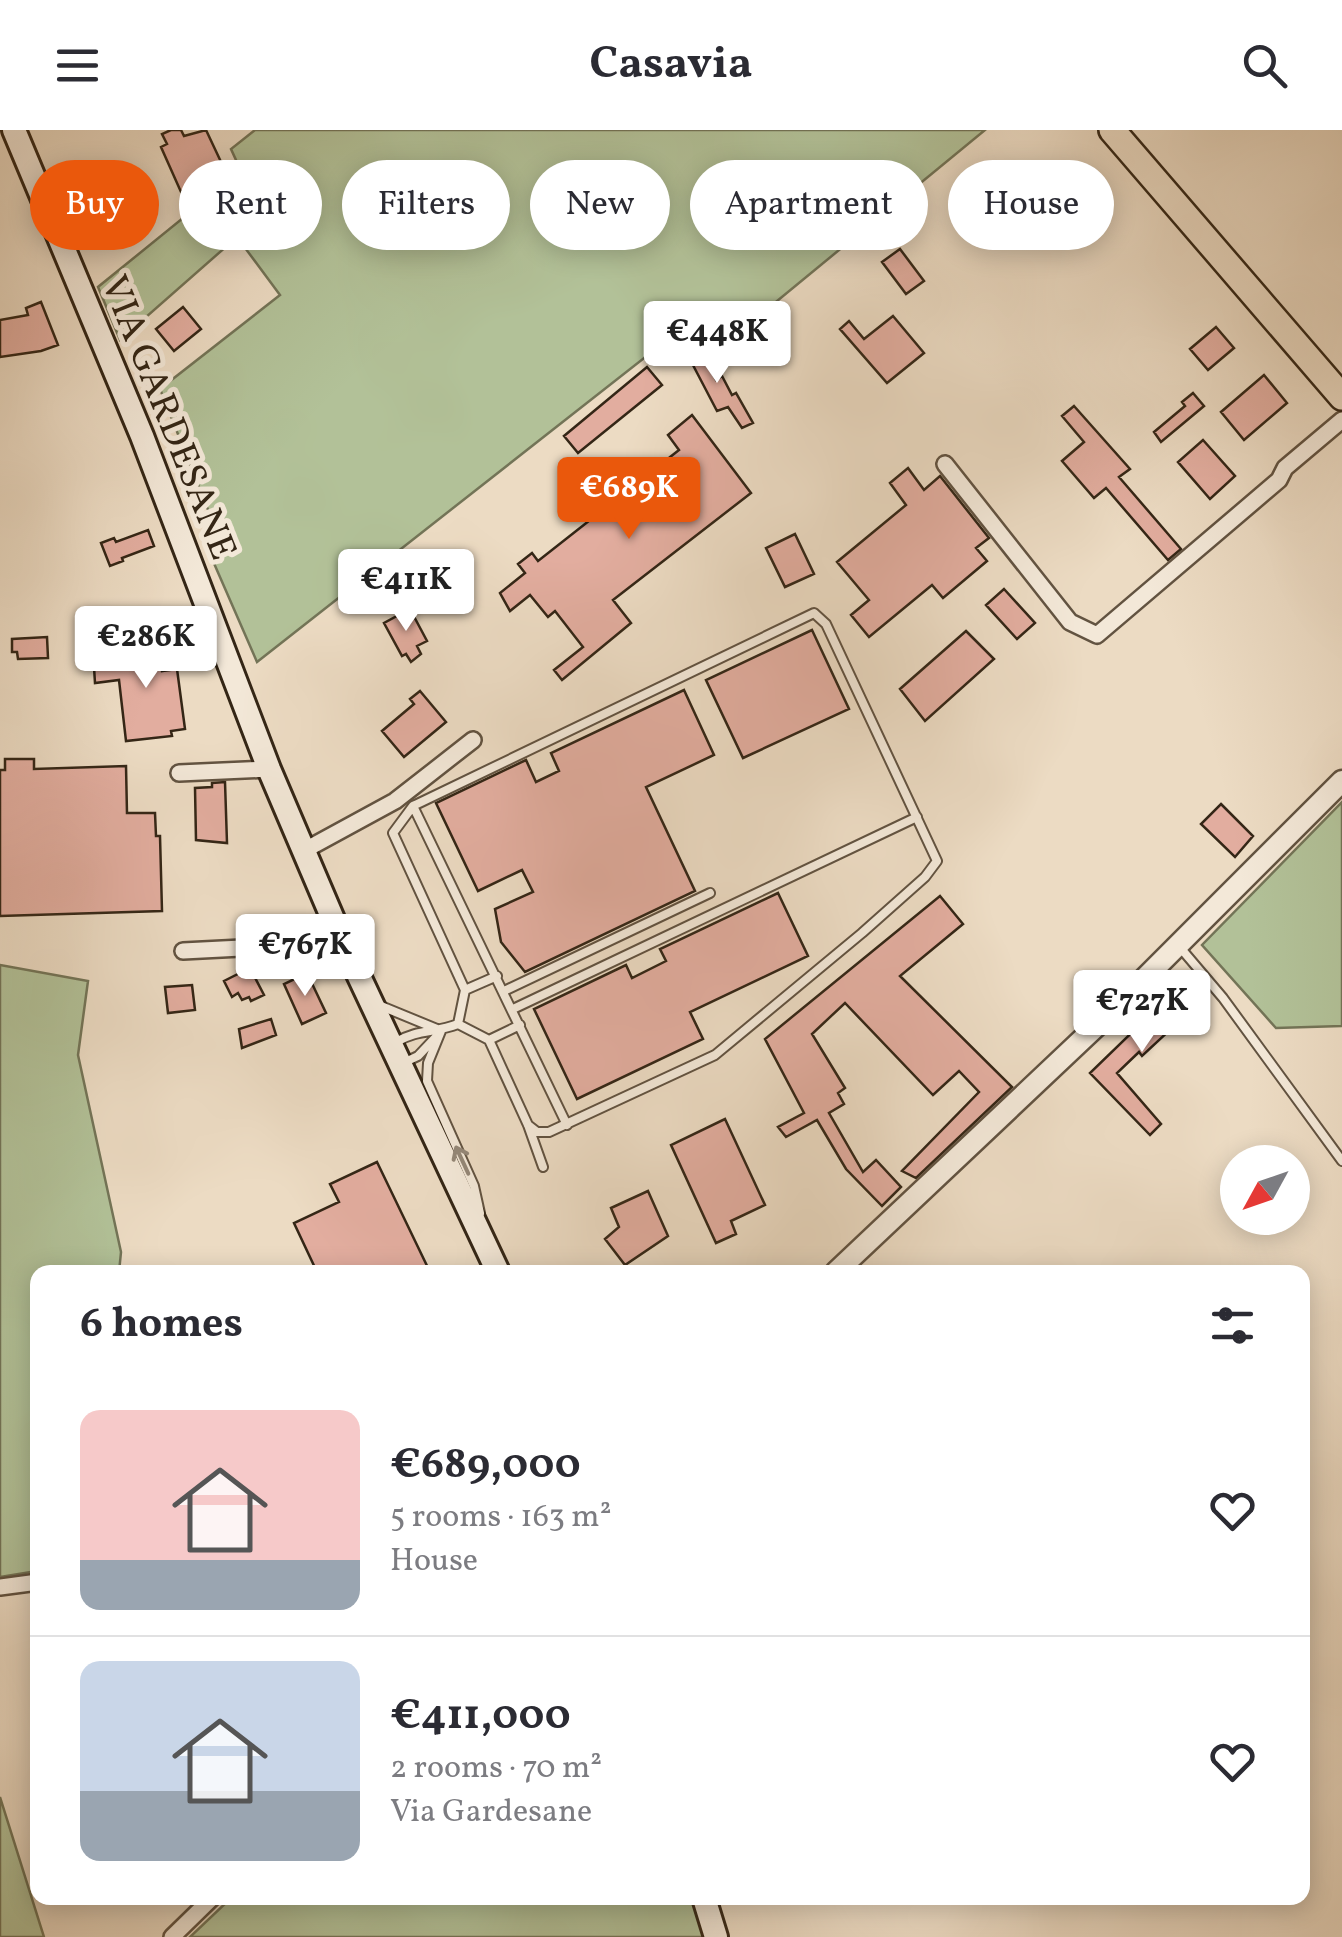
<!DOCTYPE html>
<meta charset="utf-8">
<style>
:root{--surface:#fff;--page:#f7f7f7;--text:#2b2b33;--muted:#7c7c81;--line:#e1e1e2;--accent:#ea580c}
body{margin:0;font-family:Vollkorn,serif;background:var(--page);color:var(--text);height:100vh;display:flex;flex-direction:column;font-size:38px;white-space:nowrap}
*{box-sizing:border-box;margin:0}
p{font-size:32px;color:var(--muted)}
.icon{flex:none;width:55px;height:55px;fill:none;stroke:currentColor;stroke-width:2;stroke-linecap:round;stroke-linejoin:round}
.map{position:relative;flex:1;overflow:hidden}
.sheet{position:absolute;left:30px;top:1135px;width:1280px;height:640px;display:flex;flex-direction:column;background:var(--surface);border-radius:20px;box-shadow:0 5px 25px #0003}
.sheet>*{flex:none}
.guide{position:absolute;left:30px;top:30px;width:1282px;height:90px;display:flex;gap:20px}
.needle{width:65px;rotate:230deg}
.controls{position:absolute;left:1220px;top:1015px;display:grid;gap:20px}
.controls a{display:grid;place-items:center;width:90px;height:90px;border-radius:50%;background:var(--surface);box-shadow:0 5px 25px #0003;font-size:50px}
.price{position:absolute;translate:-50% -85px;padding:0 22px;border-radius:10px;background:#fff;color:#222;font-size:32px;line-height:65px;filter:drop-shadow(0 2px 5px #0008)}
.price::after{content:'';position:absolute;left:50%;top:60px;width:30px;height:22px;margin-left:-15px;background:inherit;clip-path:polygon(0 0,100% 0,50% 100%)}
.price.current{background:var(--accent);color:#fff}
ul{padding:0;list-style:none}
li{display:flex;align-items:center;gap:30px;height:250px;padding:0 50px}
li+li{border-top:2px solid var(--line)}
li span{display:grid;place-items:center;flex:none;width:280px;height:200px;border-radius:20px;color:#555}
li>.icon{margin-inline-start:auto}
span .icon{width:120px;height:120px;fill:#fffc;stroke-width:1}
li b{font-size:42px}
h2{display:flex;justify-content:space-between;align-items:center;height:120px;padding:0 50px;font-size:42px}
.tag{padding:0 35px;border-radius:45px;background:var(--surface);box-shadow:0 5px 25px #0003;font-size:35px;line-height:90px}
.tag.current{background:var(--accent);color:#fff}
header{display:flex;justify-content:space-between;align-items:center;height:130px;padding:0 50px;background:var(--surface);font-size:45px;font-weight:700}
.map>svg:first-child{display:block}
.green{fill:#b2c198;stroke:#737457;stroke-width:2.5}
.building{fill:#e2ad9f;stroke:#342616;stroke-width:2.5}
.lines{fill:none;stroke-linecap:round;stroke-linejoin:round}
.service-casing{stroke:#625341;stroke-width:12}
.minor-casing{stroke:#625341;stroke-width:20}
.tertiary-casing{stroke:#625341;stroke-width:25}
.secondary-casing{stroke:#342616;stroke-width:28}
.primary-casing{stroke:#342616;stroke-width:30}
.service{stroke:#f3e8d8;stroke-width:8}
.minor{stroke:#f3e8d8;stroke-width:15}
.tertiary{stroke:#f3e8d8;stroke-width:20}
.secondary{stroke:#f3e8d8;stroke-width:22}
.primary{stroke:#ecdbc3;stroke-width:25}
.oneway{stroke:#948777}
.labels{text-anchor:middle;stroke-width:10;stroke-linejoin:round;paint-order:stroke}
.street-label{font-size:38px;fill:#342616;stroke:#f3e8d8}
</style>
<header><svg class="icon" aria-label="menu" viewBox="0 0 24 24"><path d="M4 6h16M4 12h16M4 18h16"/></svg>Casavia<svg class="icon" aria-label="search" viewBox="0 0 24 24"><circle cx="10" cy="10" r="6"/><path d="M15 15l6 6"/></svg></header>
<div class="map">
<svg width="1342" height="1807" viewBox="0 0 1342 1807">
<rect width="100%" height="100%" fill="#ecdbc3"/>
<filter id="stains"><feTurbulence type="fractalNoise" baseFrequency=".002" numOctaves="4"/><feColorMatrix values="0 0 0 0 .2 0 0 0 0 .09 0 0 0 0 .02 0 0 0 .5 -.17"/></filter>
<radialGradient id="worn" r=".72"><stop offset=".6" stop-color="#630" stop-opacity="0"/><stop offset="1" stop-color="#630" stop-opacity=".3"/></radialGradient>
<path class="green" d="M 255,0 L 985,0 L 715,222 L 695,188 L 257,532 L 213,431 L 222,415 L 160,259 L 280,165 L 237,107 L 120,210 L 98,157 L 241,41 L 231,19 Z
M 1342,672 L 1342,896 L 1276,898 L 1202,815 Z
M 0,835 L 88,851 L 78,925 L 121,1122 L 119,1142 L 38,1142 L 37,1441 L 0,1447 Z
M 0,1667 L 44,1807 L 0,1807 Z
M 231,1768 L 694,1768 L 705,1807 L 190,1807 Z"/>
<path class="building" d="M 171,0 L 181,0 L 184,6 L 206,0 L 222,34 L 215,37 L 222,45 L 209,56 L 206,52 L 181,62 L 161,17 L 167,14 L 162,4 Z
M 900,119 L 924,151 L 906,164 L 882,132 Z
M 41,172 L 58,215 L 41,221 L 0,227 L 0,190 L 28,185 L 26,178 Z
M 183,177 L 201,199 L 174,221 L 156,199 Z
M 893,186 L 924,223 L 887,253 L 840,199 L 849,191 L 864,209 Z
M 1216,197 L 1234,218 L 1208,240 L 1190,219 Z
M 694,209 L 716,250 L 722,246 L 732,265 L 736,263 L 753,293 L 742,298 L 728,277 L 717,281 L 683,216 Z
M 647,237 L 662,255 L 578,323 L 564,306 Z
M 1264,245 L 1287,273 L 1244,310 L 1221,282 Z
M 1193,263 L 1204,276 L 1161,312 L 1154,302 L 1185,276 L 1182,272 Z
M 1074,276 L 1130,339 L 1119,347 L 1181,419 L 1168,430 L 1106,358 L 1094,368 L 1062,331 L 1084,312 L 1062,286 Z
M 692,285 L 751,363 L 613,470 L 631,493 L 562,550 L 554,540 L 583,517 L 555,481 L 548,487 L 530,465 L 510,481 L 500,463 L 525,443 L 518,434 L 532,423 L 538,431 L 679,320 L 668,305 Z
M 1203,310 L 1235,346 L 1210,369 L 1178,332 Z
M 908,338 L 924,360 L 940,346 L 989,408 L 976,418 L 987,431 L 943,468 L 932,455 L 869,507 L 851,485 L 869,470 L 837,432 L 906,375 L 890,353 Z
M 148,400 L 154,416 L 122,428 L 123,431 L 110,436 L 101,413 L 114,408 L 116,412 Z
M 795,404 L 814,444 L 785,457 L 766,418 Z
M 1004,459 L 1035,493 L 1017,509 L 986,475 Z
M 410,479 L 427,511 L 417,516 L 421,524 L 411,532 L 406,524 L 402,526 L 384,493 Z
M 812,500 L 849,579 L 743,628 L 706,550 Z
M 966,501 L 994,529 L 925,591 L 900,559 Z
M 157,503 L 162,541 L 177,539 L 185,599 L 171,601 L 172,606 L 126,611 L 119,550 L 95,553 L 94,537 L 121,534 L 120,526 L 134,525 L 132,506 Z
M 47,507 L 48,528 L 18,529 L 17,522 L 12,522 L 12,509 Z
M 684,560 L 714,625 L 646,657 L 695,761 L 525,842 L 501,812 L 495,779 L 533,762 L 522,740 L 478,761 L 436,673 L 526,630 L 536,652 L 559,641 L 551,623 Z
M 420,561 L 446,592 L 404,627 L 382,601 L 414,574 L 410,569 Z
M 5,629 L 34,629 L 34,639 L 126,636 L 127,683 L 155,683 L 156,706 L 160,706 L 162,781 L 0,786 L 0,640 L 5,640 Z
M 225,652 L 227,713 L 196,710 L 195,658 L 212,657 L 212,653 Z
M 1221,674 L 1253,706 L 1235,727 L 1201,694 Z
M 778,763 L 808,826 L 690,882 L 703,909 L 577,969 L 534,879 L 626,835 L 632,848 L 666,831 L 660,819 Z
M 940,766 L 963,794 L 900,846 L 1012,957 L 916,1048 L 902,1041 L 979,962 L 959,941 L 933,965 L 845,873 L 812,904 L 845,958 L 838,963 L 844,974 L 829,983 L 863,1042 L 876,1030 L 901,1057 L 882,1076 L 846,1039 L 817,990 L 786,1007 L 778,997 L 804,983 L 765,909 Z
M 250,838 L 264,865 L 251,871 L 249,867 L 242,870 L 238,863 L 232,867 L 224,851 Z
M 307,843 L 326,883 L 302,894 L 284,854 Z
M 1184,852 L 1200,869 L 1178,874 L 1187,884 L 1142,926 L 1139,922 L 1117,943 L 1161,994 L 1150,1005 L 1090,943 Z
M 192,855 L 195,880 L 168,883 L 165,857 Z
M 271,889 L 276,905 L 242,918 L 239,899 Z
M 725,989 L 765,1075 L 731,1091 L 736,1104 L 716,1113 L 671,1015 Z
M 377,1032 L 430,1142 L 317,1142 L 294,1093 L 339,1072 L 330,1054 Z
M 648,1061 L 668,1106 L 625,1135 L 605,1109 L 619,1097 L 611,1078 Z"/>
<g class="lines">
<g class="service-casing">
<path id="service" d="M 413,676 L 814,483 L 826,494 L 937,731 L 925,747 L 862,803 L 715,925 L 549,1002 L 537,1002 L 528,995
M 1178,815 L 1223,868 L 1342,1031
M 465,860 L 497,846
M 504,861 L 710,763
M 381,876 L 437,899
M 513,879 L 917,687
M 458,894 L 465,860 L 393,703 L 413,676 L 567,995
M 441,901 L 428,933 L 427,951 L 474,1056 L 480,1083
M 489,910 L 520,895
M 396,912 C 418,899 435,903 458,894 L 489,910 L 528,995 L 543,1037
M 403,933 L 418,926 L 435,908"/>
</g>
<g class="minor-casing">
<path id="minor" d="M 945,334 L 1070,492 L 1097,505 L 1279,350 L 1285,338 L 1342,290
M 112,490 L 212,488
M 179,643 L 269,639
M 305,720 L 395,671 L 473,610
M 183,821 L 343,813
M 0,1457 L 38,1452
M 172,1807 L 212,1768"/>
</g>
<g class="tertiary-casing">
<path id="tertiary" d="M 836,1142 L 1104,889 L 1342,651"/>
</g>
<g class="secondary-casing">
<path id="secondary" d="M 14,0 L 142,306 L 269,639 L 341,808 L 498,1142
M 704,1768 L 716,1807"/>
</g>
<g class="primary-casing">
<path id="primary" d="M 1112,0 L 1342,267"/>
</g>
<use href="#service" class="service"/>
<use href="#minor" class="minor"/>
<use href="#tertiary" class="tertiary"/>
<use href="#secondary" class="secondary"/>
<use href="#primary" class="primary"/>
</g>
<defs><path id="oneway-shaft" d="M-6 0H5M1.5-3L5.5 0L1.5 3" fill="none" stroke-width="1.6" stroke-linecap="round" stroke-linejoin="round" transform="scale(2.5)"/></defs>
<use class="oneway" href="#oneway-shaft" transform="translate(462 1030) rotate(-115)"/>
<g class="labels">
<g class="street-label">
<text transform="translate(170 287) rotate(68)" y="13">VIA GARDESANE</text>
</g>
</g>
<rect width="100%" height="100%" filter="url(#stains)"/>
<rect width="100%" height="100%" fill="url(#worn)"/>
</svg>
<div class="controls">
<a><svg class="needle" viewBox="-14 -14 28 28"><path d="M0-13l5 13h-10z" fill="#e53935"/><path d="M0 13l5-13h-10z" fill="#7c7c81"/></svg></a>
</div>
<b class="price" style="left:717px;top:256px">€448K</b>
<b class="price current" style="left:629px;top:412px">€689K</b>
<b class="price" style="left:406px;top:504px">€411K</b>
<b class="price" style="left:146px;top:561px">€286K</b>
<b class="price" style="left:305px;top:869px">€767K</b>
<b class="price" style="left:1142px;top:925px">€727K</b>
<div class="guide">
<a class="tag current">Buy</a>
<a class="tag">Rent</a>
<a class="tag">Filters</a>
<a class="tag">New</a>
<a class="tag">Apartment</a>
<a class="tag">House</a>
</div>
<section class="sheet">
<h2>6 homes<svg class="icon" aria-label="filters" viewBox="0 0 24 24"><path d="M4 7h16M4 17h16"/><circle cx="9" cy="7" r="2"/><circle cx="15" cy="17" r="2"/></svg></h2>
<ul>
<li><span style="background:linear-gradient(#f6c9c9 75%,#9aa5b1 0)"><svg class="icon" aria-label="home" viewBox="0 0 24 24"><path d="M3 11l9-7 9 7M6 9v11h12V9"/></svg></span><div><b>€689,000</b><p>5 rooms · 163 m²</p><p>House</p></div><svg class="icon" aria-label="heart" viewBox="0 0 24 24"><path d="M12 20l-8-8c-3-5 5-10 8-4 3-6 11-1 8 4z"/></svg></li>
<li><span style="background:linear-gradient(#c9d6e8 65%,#9aa5b1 0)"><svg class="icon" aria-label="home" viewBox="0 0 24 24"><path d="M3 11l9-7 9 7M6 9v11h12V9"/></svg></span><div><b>€411,000</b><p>2 rooms · 70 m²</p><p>Via Gardesane</p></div><svg class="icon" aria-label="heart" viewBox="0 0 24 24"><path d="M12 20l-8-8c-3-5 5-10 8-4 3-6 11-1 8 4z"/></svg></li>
</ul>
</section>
</div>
